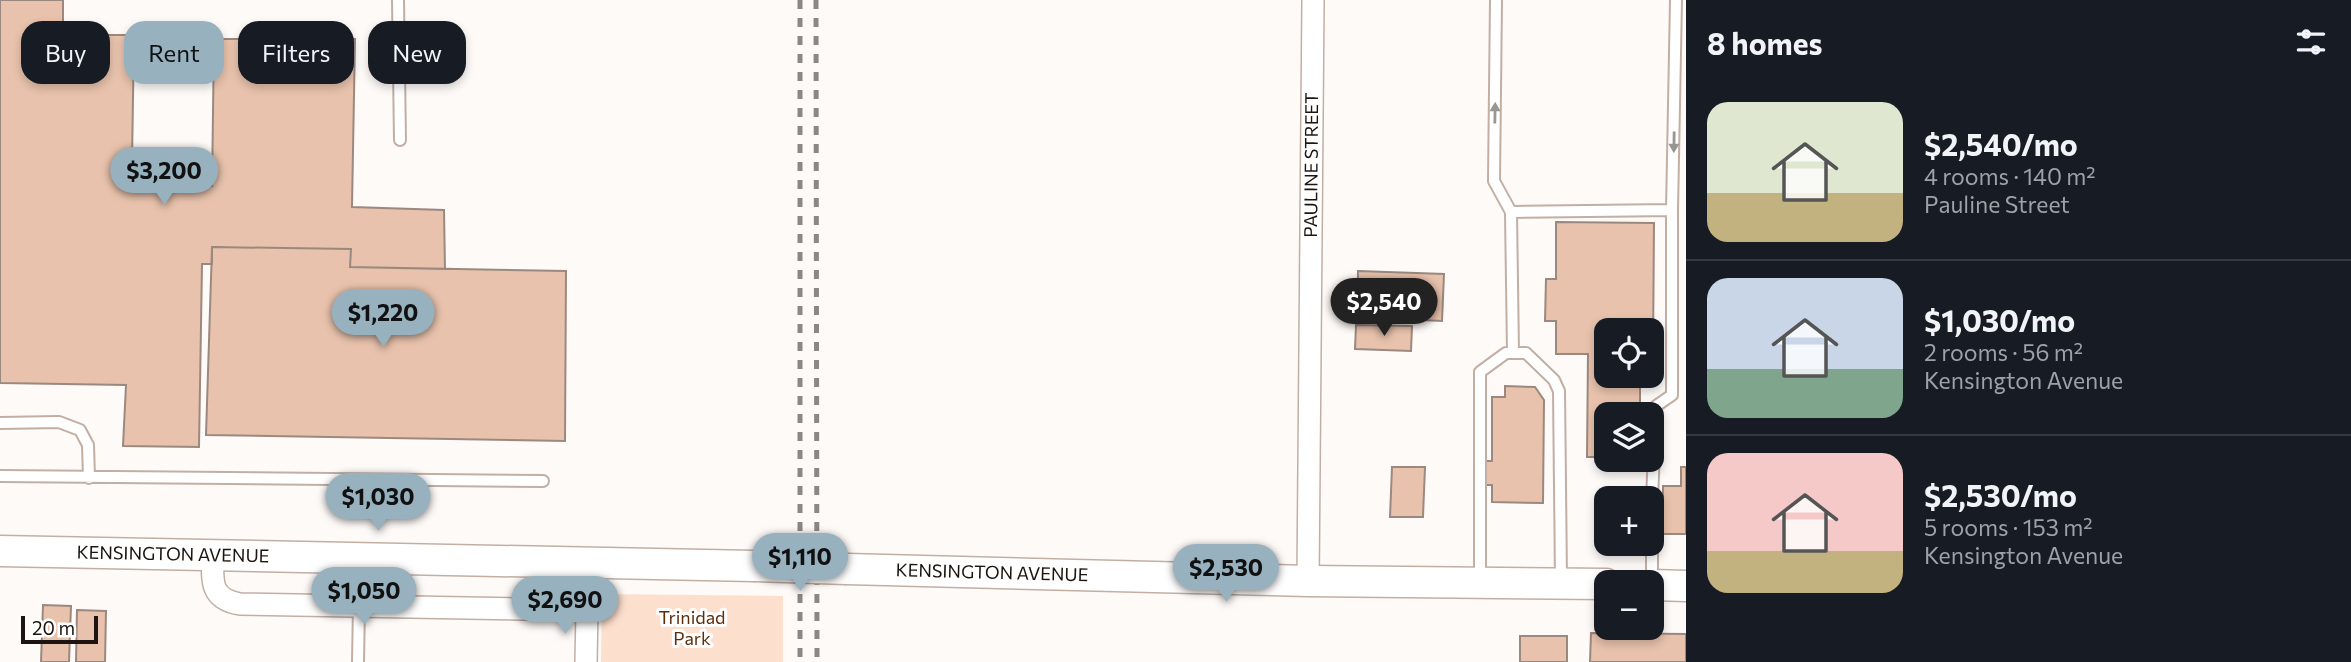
<!DOCTYPE html>
<meta charset="utf-8">
<style>
:root{--surface:#171b24;--page:#242831;--text:#f1f3f6;--muted:#9ea1a6;--line:#363941;--accent:#97b1bf}
body{margin:0;font-family:Commissioner,sans-serif;background:var(--page);color:var(--text);height:100vh;display:flex;flex-direction:column;font-size:26px;white-space:nowrap}
*{box-sizing:border-box;margin:0}
p{font-size:23px;color:var(--muted)}
.icon{flex:none;width:38px;height:38px;fill:none;stroke:currentColor;stroke-width:2;stroke-linecap:round;stroke-linejoin:round}
.map{position:relative;flex:1;overflow:hidden}
.drawer{display:flex;flex-direction:column;background:var(--surface);width:665px}
.drawer>*{flex:none}
.guide{position:absolute;left:21px;top:21px;width:665px;height:63px;display:flex;gap:14px}
.tools{position:absolute;left:1594px;top:318px;display:grid;gap:14px}
.tools a{display:grid;place-items:center;width:70px;height:70px;border-radius:14px;background:var(--surface);box-shadow:0 4px 10px #0003;font-size:35px}
.scale{position:absolute;left:21px;bottom:18px;width:77px;box-sizing:border-box;padding-left:7px;border:4px solid #1b1410;border-top:0;font-size:19px;line-height:24px;white-space:nowrap;color:#1b1410;-webkit-text-stroke:5px #fff;paint-order:stroke}
.price{position:absolute;translate:-50% -60px;padding:0 16px;border-radius:24px;background:var(--accent);color:#111;font-size:23px;line-height:46px;filter:drop-shadow(0 2px 4px #0008)}
.price::after{content:'';position:absolute;left:50%;top:42px;width:21px;height:16px;margin-left:-10px;background:inherit;clip-path:polygon(0 0,100% 0,50% 100%)}
.price.selected{background:#222;color:#fff}
ul{padding:0;list-style:none}
li{display:flex;align-items:center;gap:21px;height:175px;padding:0 21px}
li+li{border-top:2px solid var(--line)}
li span{display:grid;place-items:center;flex:none;width:196px;height:140px;border-radius:21px;color:#555}
li>.icon{margin-inline-start:auto}
span .icon{width:84px;height:84px;fill:#fffc;stroke-width:1}
li b{font-size:30px}
h2{display:flex;justify-content:space-between;align-items:center;height:84px;padding:0 21px;font-size:30px}
.chip{padding:0 24px;border-radius:21px;background:var(--surface);box-shadow:0 4px 10px #0003;font-size:24px;line-height:63px}
.chip.selected{background:var(--accent);color:#111}
main{display:flex;flex:1;min-height:0}
.map>svg:first-child{display:block}
.green{fill:#fddfce}
.building{fill:#e8c2ac;stroke:#9b897f;stroke-width:2}
.lines{fill:none;stroke-linecap:round;stroke-linejoin:round}
.lane-casing{stroke:#c2afa4;stroke-width:14}
.street-casing{stroke:#c2afa4;stroke-width:24}
.secondary-casing{stroke:#c2afa4;stroke-width:33}
.lane{stroke:#fff;stroke-width:10}
.street{stroke:#fff;stroke-width:21}
.secondary{stroke:#fff;stroke-width:30}
.rail{stroke:#8c8784;stroke-width:5;stroke-dasharray:9 9;stroke-linecap:butt}
.secondary-bridge-casing{stroke:#c2afa4;stroke-width:33;stroke-linecap:butt}
.secondary-bridge{stroke:#fff;stroke-width:30}
.oneway{fill:#989593}
.labels{text-anchor:middle;stroke-width:6;stroke-linejoin:round;paint-order:stroke}
.street-label{font-size:18px;fill:#1b1410;stroke:#fff}
.park-label{font-size:18px;fill:#5c2d0a;stroke:#fff}
</style>
<main>
<div class="map">
<svg width="1686" height="662" viewBox="0 0 1686 662">
<rect width="100%" height="100%" fill="#fefaf8"/>
<path class="green" d="M 602,594 L 783,596 L 783,662 L 601,662 Z"/>
<path class="building" d="M 0,0 L 63,0 L 63,35 L 134,35 L 132,162 L 170,162 L 170,187 L 212,186 L 214,39 L 355,39 L 352,207 L 444,210 L 445,269 L 350,267 L 351,249 L 212,247 L 212,264 L 202,264 L 199,447 L 123,446 L 126,385 L 0,383 Z
M 1556,222 L 1654,223 L 1653,355 L 1652,331 L 1606,331 L 1606,376 L 1640,376 L 1640,415 L 1606,415 L 1606,457 L 1587,457 L 1588,354 L 1556,354 L 1556,321 L 1545,321 L 1546,279 L 1556,279 Z
M 212,247 L 351,249 L 350,267 L 566,271 L 565,441 L 206,435 Z
M 1358,271 L 1444,274 L 1442,321 L 1357,317 Z
M 1356,325 L 1412,326 L 1411,351 L 1355,349 Z
M 1505,386 L 1535,387 L 1544,400 L 1543,503 L 1492,502 L 1492,485 L 1484,485 L 1484,461 L 1492,461 L 1492,397 L 1505,397 Z
M 1392,467 L 1425,467 L 1423,517 L 1390,517 Z
M 1681,467 L 1686,467 L 1686,534 L 1663,534 L 1663,486 L 1681,486 Z
M 43,605 L 71,606 L 69,662 L 41,662 Z
M 77,610 L 106,611 L 105,662 L 76,662 Z
M 1591,633 L 1686,634 L 1686,662 L 1590,662 Z
M 1520,636 L 1567,636 L 1567,662 L 1520,662 Z"/>
<g class="lines">
<g class="lane-casing">
<path id="lane" d="M 398,0 L 400,140
M 1496,0 L 1494,181 L 1511,212
M 1672,210 L 1676,0
M 1513,353 L 1511,212 L 1672,210 L 1672,395 L 1656,406 L 1652,499
M 0,423 L 59,422 L 80,430 L 88,445 L 89,478
M 0,476 L 543,481
M 1652,544 L 1652,583
M 1480,582 L 1480,372 L 1506,353 L 1526,353 L 1554,380 L 1559,391 L 1561,580
M 358,662 L 359,606"/>
</g>
<g class="street-casing">
<g id="street">
<path d="M 213,555 C 212,581 210,599 240,604 L 587,610 L 586,662"/>
<path id="s1" d="M 1308,581 L 1313,0"/>
</g>
</g>
<g class="secondary-casing">
<g id="secondary">
<path id="s2" d="M 0,551 L 754,566"/>
<path id="s3" d="M 847,569 L 1308,581 L 1606,584"/>
<path d="M 1652,585 L 1686,586"/>
</g>
</g>
<use href="#lane" class="lane"/>
<use href="#street" class="street"/>
<use href="#secondary" class="secondary"/>
<path class="rail" d="M 800,0 L 800,662
M 816,0 L 817,662"/>
<g class="secondary-bridge-casing">
<path id="secondary-bridge" d="M 754,566 L 847,569"/>
</g>
<use href="#secondary-bridge" class="secondary-bridge"/>
</g>
<defs><path id="oneway-solid" d="M-6-.8H1V-3.2L6.5 0L1 3.2V.8H-6Z" transform="scale(1.75)"/></defs>
<g class="oneway">
<use href="#oneway-solid" transform="translate(1495 113) rotate(-89)"/>
<use href="#oneway-solid" transform="translate(1674 142) rotate(91)"/>
</g>
<g class="labels">
<g class="street-label">
<text dy="6" stroke="none"><textPath href="#s1" startOffset="416">PAULINE STREET</textPath></text>
<text dy="6" stroke="none"><textPath href="#s2" startOffset="173">KENSINGTON AVENUE</textPath></text>
<text dy="6" stroke="none"><textPath href="#s3" startOffset="145">KENSINGTON AVENUE</textPath></text>
</g>
<g class="park-label">
<text x="692" y="624">Trinidad<tspan x="692" dy="21">Park</tspan></text>
</g>
</g>
</svg>
<div class="tools">
<a><svg class="icon" aria-label="locate" viewBox="0 0 24 24"><circle cx="12" cy="12" r="6"/><path d="M12 2v4M12 18v4M2 12h4M18 12h4"/></svg></a>
<a><svg class="icon" aria-label="layers" viewBox="0 0 24 24"><path d="M12 4l9 5-9 5-9-5zM3 14l9 5 9-5"/></svg></a>
<a>+</a>
<a>−</a>
</div>
<div class="scale">20 m</div>
<b class="price" style="left:164px;top:207px">$3,200</b>
<b class="price selected" style="left:1384px;top:338px">$2,540</b>
<b class="price" style="left:383px;top:349px">$1,220</b>
<b class="price" style="left:378px;top:533px">$1,030</b>
<b class="price" style="left:800px;top:593px">$1,110</b>
<b class="price" style="left:1226px;top:604px">$2,530</b>
<b class="price" style="left:364px;top:627px">$1,050</b>
<b class="price" style="left:565px;top:636px">$2,690</b>
<div class="guide">
<a class="chip">Buy</a>
<a class="chip selected">Rent</a>
<a class="chip">Filters</a>
<a class="chip">New</a>
</div>
</div>
<section class="drawer">
<h2>8 homes<svg class="icon" aria-label="filters" viewBox="0 0 24 24"><path d="M4 7h16M4 17h16"/><circle cx="9" cy="7" r="2"/><circle cx="15" cy="17" r="2"/></svg></h2>
<ul>
<li><span style="background:linear-gradient(#dfe7d0 65%,#c2b280 0)"><svg class="icon" aria-label="home" viewBox="0 0 24 24"><path d="M3 11l9-7 9 7M6 9v11h12V9"/></svg></span><div><b>$2,540/mo</b><p>4 rooms · 140 m²</p><p>Pauline Street</p></div></li>
<li><span style="background:linear-gradient(#c9d6e8 65%,#7fa58c 0)"><svg class="icon" aria-label="home" viewBox="0 0 24 24"><path d="M3 11l9-7 9 7M6 9v11h12V9"/></svg></span><div><b>$1,030/mo</b><p>2 rooms · 56 m²</p><p>Kensington Avenue</p></div></li>
<li><span style="background:linear-gradient(#f6c9c9 70%,#c2b280 0)"><svg class="icon" aria-label="home" viewBox="0 0 24 24"><path d="M3 11l9-7 9 7M6 9v11h12V9"/></svg></span><div><b>$2,530/mo</b><p>5 rooms · 153 m²</p><p>Kensington Avenue</p></div></li>
</ul>
</section>
</main>
